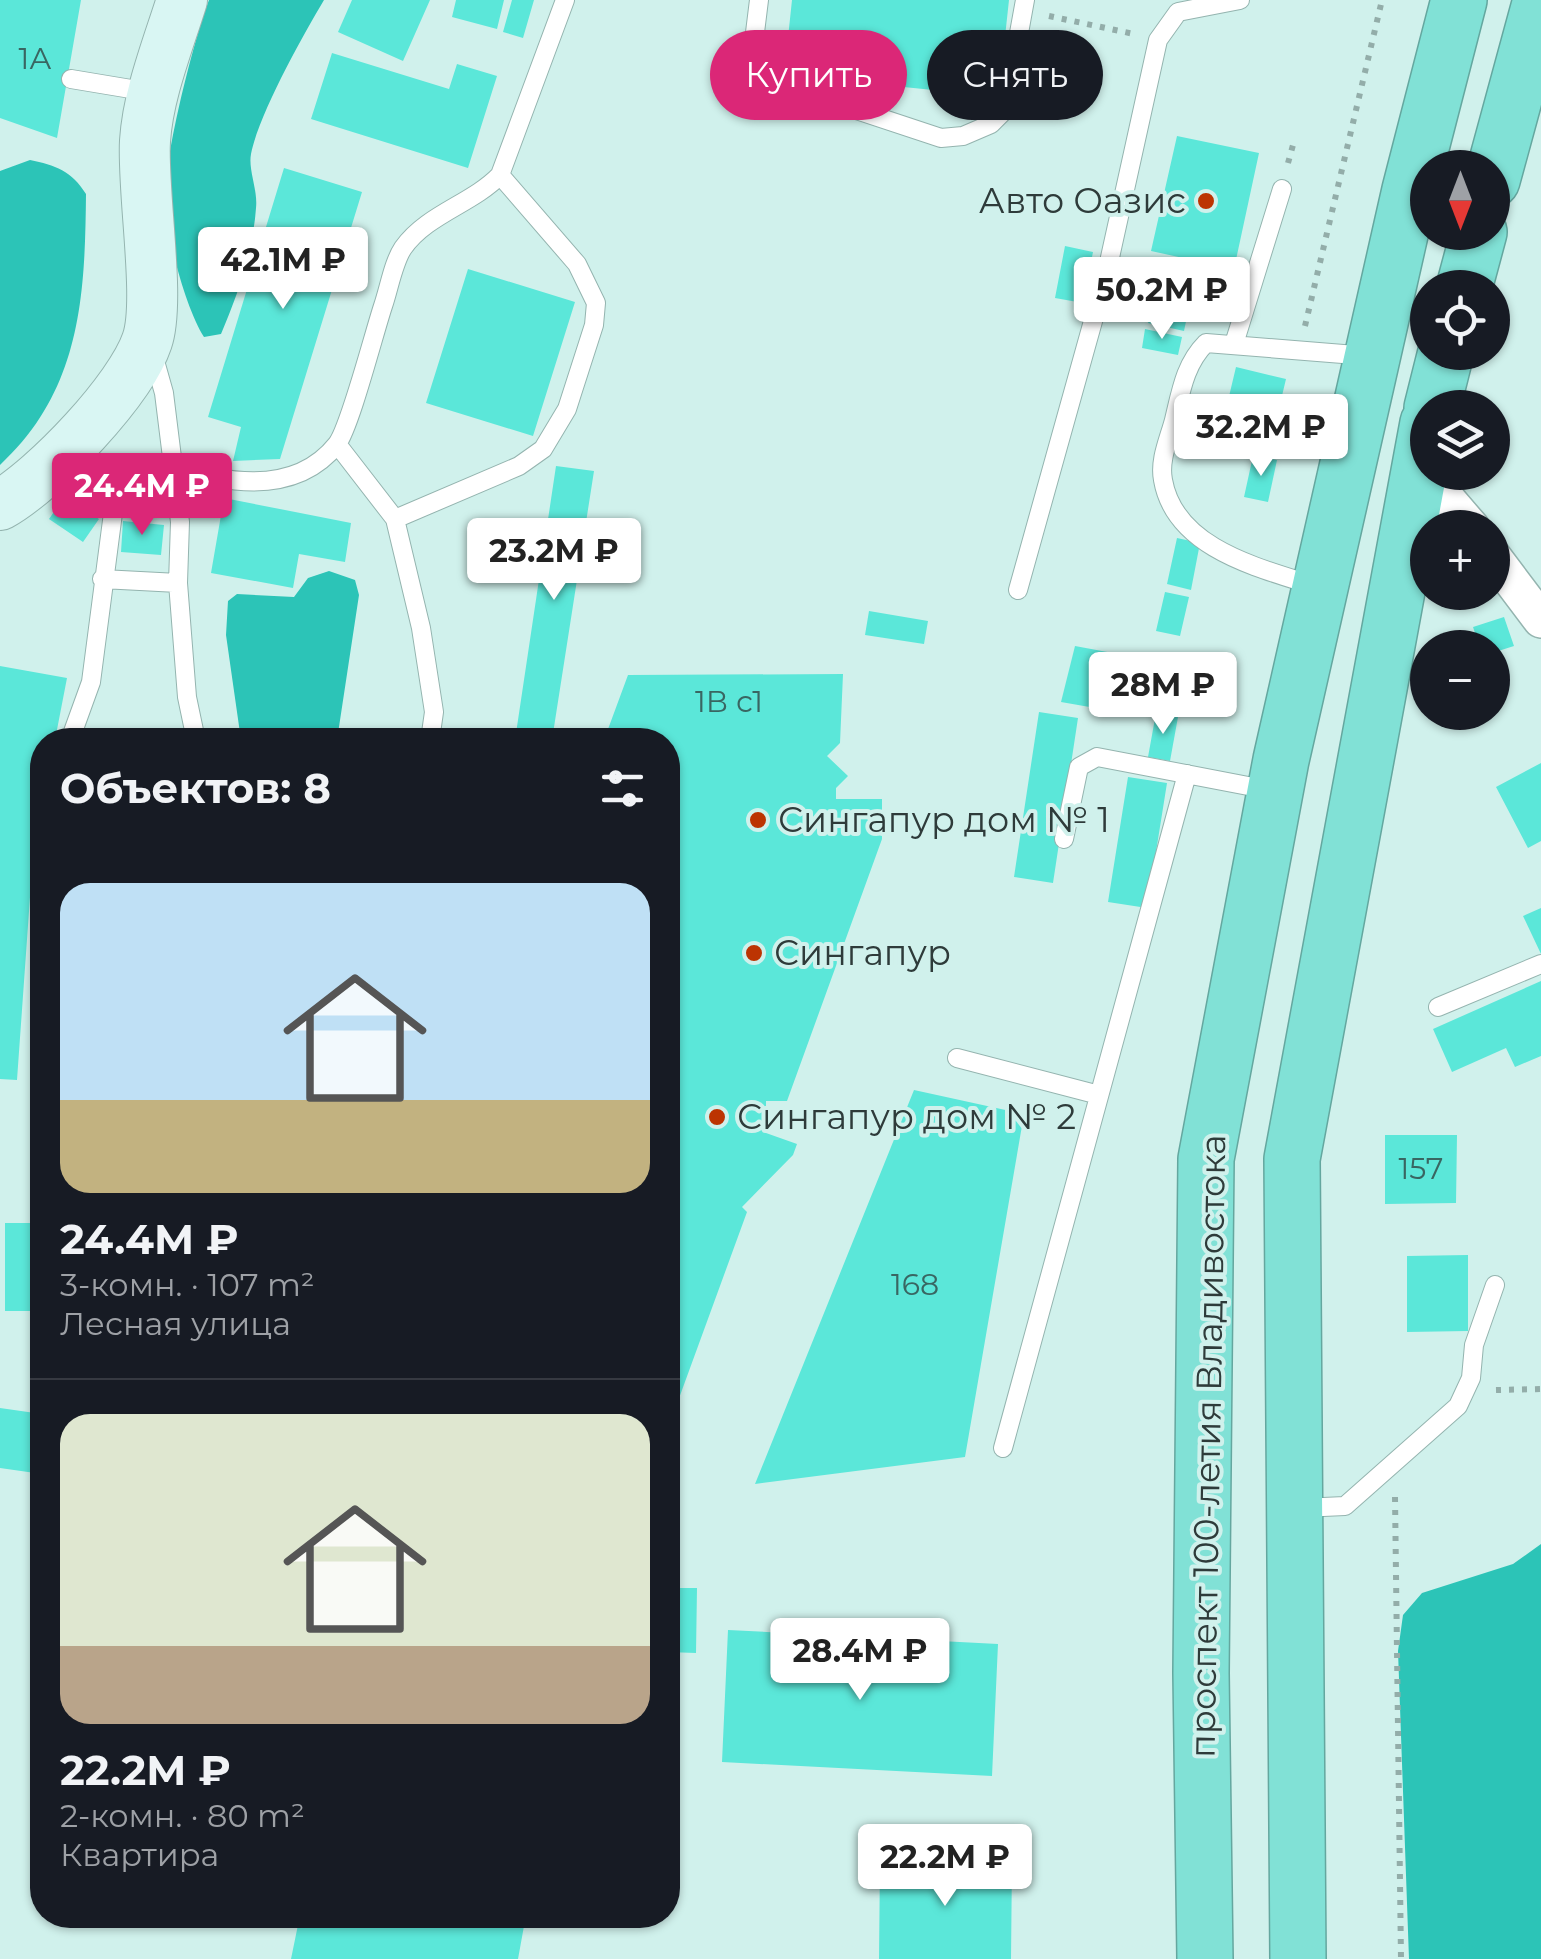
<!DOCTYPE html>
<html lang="ru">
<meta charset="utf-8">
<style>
:root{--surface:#171b24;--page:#242831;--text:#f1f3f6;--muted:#9ea1a6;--line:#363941;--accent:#db2777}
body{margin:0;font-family:Montserrat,sans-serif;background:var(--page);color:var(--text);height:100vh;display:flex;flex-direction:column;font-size:38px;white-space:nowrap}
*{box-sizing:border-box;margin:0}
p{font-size:32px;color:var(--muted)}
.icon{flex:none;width:55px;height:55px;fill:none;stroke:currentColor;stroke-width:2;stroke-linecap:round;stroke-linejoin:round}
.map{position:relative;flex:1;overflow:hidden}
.sheet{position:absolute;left:30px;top:728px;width:650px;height:1200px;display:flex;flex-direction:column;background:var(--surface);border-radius:40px;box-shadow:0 2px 8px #0004}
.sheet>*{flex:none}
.guide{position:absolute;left:710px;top:30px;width:680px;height:90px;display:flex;gap:20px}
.needle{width:65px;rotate:180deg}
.tools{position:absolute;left:1410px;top:150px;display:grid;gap:20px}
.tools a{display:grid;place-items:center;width:100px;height:100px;border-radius:50%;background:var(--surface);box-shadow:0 2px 8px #0004;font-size:50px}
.price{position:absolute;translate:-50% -85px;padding:0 22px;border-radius:10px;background:#fff;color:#222;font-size:32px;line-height:65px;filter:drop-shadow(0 2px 5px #0008)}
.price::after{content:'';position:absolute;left:50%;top:60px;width:30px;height:22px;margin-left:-15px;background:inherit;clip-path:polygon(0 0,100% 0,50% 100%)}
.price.selected{background:var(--accent);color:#fff}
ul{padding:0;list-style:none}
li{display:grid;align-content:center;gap:20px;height:530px;padding:0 30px}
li+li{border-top:2px solid var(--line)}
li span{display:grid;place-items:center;height:310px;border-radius:30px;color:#555}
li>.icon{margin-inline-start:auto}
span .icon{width:180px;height:180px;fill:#fffc;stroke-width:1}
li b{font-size:42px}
h2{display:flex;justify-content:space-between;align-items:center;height:120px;padding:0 30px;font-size:42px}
.chip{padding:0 35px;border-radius:45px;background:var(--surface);box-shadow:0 2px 8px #0004;font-size:35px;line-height:90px}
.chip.selected{background:var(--accent);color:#fff}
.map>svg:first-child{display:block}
.forest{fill:#2cc4b7}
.building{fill:#5be7d9}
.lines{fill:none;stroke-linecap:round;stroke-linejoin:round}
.lane-casing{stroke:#94b4af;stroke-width:20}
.street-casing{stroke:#94b4af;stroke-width:38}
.secondary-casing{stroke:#94b4af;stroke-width:52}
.highway-casing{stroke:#64a79f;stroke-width:58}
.path{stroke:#93ada9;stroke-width:6;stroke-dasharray:5 8;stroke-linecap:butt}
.lane{stroke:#fff;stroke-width:18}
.street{stroke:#fff;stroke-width:35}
.secondary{stroke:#d9f6f3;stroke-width:50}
.highway{stroke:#81e1d6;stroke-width:55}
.poi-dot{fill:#bc3402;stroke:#d0f1ec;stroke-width:4}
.labels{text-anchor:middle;stroke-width:8;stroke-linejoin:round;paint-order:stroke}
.number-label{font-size:30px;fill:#396662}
.poi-label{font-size:35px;fill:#2e3b3a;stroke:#d0f1ec;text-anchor:start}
.street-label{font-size:35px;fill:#2e3b3a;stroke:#d0f1ec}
</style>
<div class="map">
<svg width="1541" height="1959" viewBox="0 0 1541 1959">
<rect width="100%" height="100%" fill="#d0f1ec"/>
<path class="forest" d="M 209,0 L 324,0 C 302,37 259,114 251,154 C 248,170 258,190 256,208 C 253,251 238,294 221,334 L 204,337 C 186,309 167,238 165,204 C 162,165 194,38 209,0 Z
M 30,160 C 55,165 72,171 86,194 C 85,296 81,390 0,465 L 0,171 Z
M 329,571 L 355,580 L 359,595 L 337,740 L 241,740 L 226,635 L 228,601 L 237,594 L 294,597 L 308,578 Z
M 1541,1544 L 1541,1959 L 1409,1959 L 1398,1651 L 1403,1615 L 1422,1593 L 1513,1564 Z"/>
<path class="building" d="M 0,0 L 81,0 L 57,138 L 0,118 Z
M 352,0 L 430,0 L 403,61 L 338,32 Z
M 456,0 L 504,0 L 497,29 L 452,17 Z
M 512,0 L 534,0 L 523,38 L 503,32 Z
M 792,0 L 1009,0 L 999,92 L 982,90 L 982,95 L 884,85 L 885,76 L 785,66 Z
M 332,53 L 449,89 L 457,64 L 497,76 L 468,168 L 311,119 Z
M 1177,136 L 1259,153 L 1234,269 L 1151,251 Z
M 284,168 L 362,192 L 280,459 L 233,461 L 241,427 L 208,417 Z
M 1065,246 L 1093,252 L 1083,303 L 1055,298 Z
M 468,269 L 575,302 L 533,436 L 426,403 Z
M 1152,305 L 1188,312 L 1184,331 L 1148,323 Z
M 1145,329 L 1182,337 L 1178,355 L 1142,348 Z
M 1236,367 L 1286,379 L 1276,421 L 1226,409 Z
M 1253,456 L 1277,460 L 1268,502 L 1244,497 Z
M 556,466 L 594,471 L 552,740 L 515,740 Z
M 65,496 L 99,519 L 83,542 L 49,519 Z
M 224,498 L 351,523 L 345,562 L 299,554 L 293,588 L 211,573 Z
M 123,521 L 164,525 L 161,555 L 121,552 Z
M 1177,538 L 1200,543 L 1191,590 L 1167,584 Z
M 1165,592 L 1189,597 L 1180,636 L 1156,631 Z
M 869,611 L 928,621 L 924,644 L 865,635 Z
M 1504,617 L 1514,646 L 1492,653 L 1492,648 L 1480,648 L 1473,627 Z
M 1075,646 L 1188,667 L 1182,700 L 1105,686 L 1101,709 L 1061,702 Z
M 0,666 L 67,678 L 55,740 L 42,740 L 42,804 L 33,855 L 17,1080 L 0,1079 Z
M 843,674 L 840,743 L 827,756 L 848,776 L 836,788 L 836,799 L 882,799 L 882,839 L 787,1101 L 766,1101 L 766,1133 L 797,1144 L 793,1155 L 742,1207 L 747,1212 L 678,1401 L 668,1401 L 668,740 L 604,740 L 628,675 Z
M 1039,712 L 1078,718 L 1053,883 L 1014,877 Z
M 1156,713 L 1178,717 L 1170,761 L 1148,757 Z
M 1541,763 L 1541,841 L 1528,848 L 1496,787 Z
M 1128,777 L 1167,783 L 1147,908 L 1108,902 Z
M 1541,908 L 1541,954 L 1523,916 Z
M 1541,981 L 1541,1056 L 1515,1067 L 1506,1048 L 1452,1072 L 1433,1029 Z
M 914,1090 L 1024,1114 L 965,1457 L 755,1484 Z
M 1385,1135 L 1457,1135 L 1456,1203 L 1385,1204 Z
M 5,1223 L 42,1223 L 42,1311 L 5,1311 Z
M 1468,1255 L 1468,1331 L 1407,1332 L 1407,1256 Z
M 0,1408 L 42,1414 L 42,1474 L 0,1468 Z
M 668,1588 L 697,1588 L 696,1653 L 668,1652 Z
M 728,1630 L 998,1644 L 992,1776 L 722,1762 Z
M 880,1859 L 1012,1860 L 1011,1959 L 879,1959 Z
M 300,1915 L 526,1915 L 518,1959 L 291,1959 Z"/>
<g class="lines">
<g class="lane-casing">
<path id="lane" d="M 759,0 L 751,65 L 757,77 L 941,138 L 963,136 L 991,124 L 1005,110 L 1025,0
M 71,79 L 149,92
M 1234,344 L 1282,189
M 153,354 L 164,393 L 180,522 L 178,583 L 187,697 L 196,740
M 337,444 L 395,519 L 421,628 L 434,712 L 430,740
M 395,519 L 519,466 L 543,449 L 567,409 L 594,325 L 596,303 L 577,264 L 500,175
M 102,579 L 178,583
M 1315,586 C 1260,568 1175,549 1163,480 C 1159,460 1169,439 1174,420 C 1181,391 1185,364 1206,343 L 1368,356
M 1018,590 L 1107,271 L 1158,40 L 1178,12 L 1240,0
M 70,740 L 91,682 L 113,513 L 153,477 L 173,466 C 226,484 296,496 337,444 C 350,427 374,333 383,306 C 389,289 393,263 403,248 C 427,214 472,204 500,175 L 565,0
M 1064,839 L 1079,767 L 1097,757 L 1269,790
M 1438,1007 L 1541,964
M 957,1058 L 1099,1095
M 1003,1448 L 1187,774
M 1301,1508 L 1345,1506 L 1458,1406 L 1471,1378 L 1474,1345 L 1495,1285"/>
</g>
<g class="street-casing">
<path id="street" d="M 1417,464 L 1472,528
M 1492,555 L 1541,620"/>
</g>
<g class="secondary-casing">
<path id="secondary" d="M 0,505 C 45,480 131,389 147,341 C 161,301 142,192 145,141 C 148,94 168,45 182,0"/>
</g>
<g class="highway-casing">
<path id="highway" d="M 1492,180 L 1541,0
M 1464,288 L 1479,232
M 1432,408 L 1446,352
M 1205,1959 L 1201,1673 L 1206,1159 L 1281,760 L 1410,190 L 1459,0
M 1298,1959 L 1292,1159 L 1428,423"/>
</g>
<path class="path" d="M 1049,16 L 1134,34
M 1288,163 L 1293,145
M 1305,326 L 1382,0
M 1496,1390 L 1541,1389
M 1395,1497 L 1401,1959"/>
<use href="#lane" class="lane"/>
<use href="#street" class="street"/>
<use href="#secondary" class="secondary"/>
<use href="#highway" class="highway"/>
</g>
<g class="poi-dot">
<circle cx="1206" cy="201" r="10"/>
<circle cx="758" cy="820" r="10"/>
<circle cx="754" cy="953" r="10"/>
<circle cx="717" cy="1117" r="10"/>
</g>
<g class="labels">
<g class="number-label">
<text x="35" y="69">1А</text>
<text x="729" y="712">1В с1</text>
<text x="1421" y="1179">157</text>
<text x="915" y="1295">168</text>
</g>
<g class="poi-label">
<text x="1186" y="213" text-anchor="end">Авто Оазис</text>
<text x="778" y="832">Сингапур дом № 1</text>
<text x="774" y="965">Сингапур</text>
<text x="737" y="1129">Сингапур дом № 2</text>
</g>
<g class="street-label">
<text transform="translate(1208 1446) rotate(-89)" y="12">проспект 100-летия Владивостока</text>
</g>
</g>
</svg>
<div class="tools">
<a><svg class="needle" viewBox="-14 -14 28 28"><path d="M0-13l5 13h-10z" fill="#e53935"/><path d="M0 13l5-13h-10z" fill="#9ea1a6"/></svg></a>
<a><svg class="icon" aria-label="locate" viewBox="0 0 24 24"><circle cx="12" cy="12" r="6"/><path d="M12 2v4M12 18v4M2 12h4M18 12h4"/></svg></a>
<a><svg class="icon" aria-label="layers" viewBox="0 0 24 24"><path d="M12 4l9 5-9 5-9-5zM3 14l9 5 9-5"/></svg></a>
<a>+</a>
<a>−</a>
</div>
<b class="price" style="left:283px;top:312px">42.1M ₽</b>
<b class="price" style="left:1162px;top:342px">50.2M ₽</b>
<b class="price" style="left:1261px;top:479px">32.2M ₽</b>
<b class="price selected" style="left:142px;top:538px">24.4M ₽</b>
<b class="price" style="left:554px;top:603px">23.2M ₽</b>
<b class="price" style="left:1163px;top:737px">28M ₽</b>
<b class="price" style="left:860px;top:1703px">28.4M ₽</b>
<b class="price" style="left:945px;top:1909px">22.2M ₽</b>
<div class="guide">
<a class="chip selected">Купить</a>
<a class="chip">Снять</a>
</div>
<section class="sheet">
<h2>Объектов: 8<svg class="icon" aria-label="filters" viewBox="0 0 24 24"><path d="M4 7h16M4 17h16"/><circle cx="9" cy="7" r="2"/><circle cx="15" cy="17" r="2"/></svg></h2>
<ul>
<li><span style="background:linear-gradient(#bfe0f5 70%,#c2b280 0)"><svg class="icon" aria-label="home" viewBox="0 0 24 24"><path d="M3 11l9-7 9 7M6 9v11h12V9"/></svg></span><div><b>24.4M ₽</b><p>3-комн. · 107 m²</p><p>Лесная улица</p></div></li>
<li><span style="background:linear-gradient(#dfe7d0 75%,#b9a48a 0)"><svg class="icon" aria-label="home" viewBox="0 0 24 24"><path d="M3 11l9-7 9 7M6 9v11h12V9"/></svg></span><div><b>22.2M ₽</b><p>2-комн. · 80 m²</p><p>Квартира</p></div></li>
</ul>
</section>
</div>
